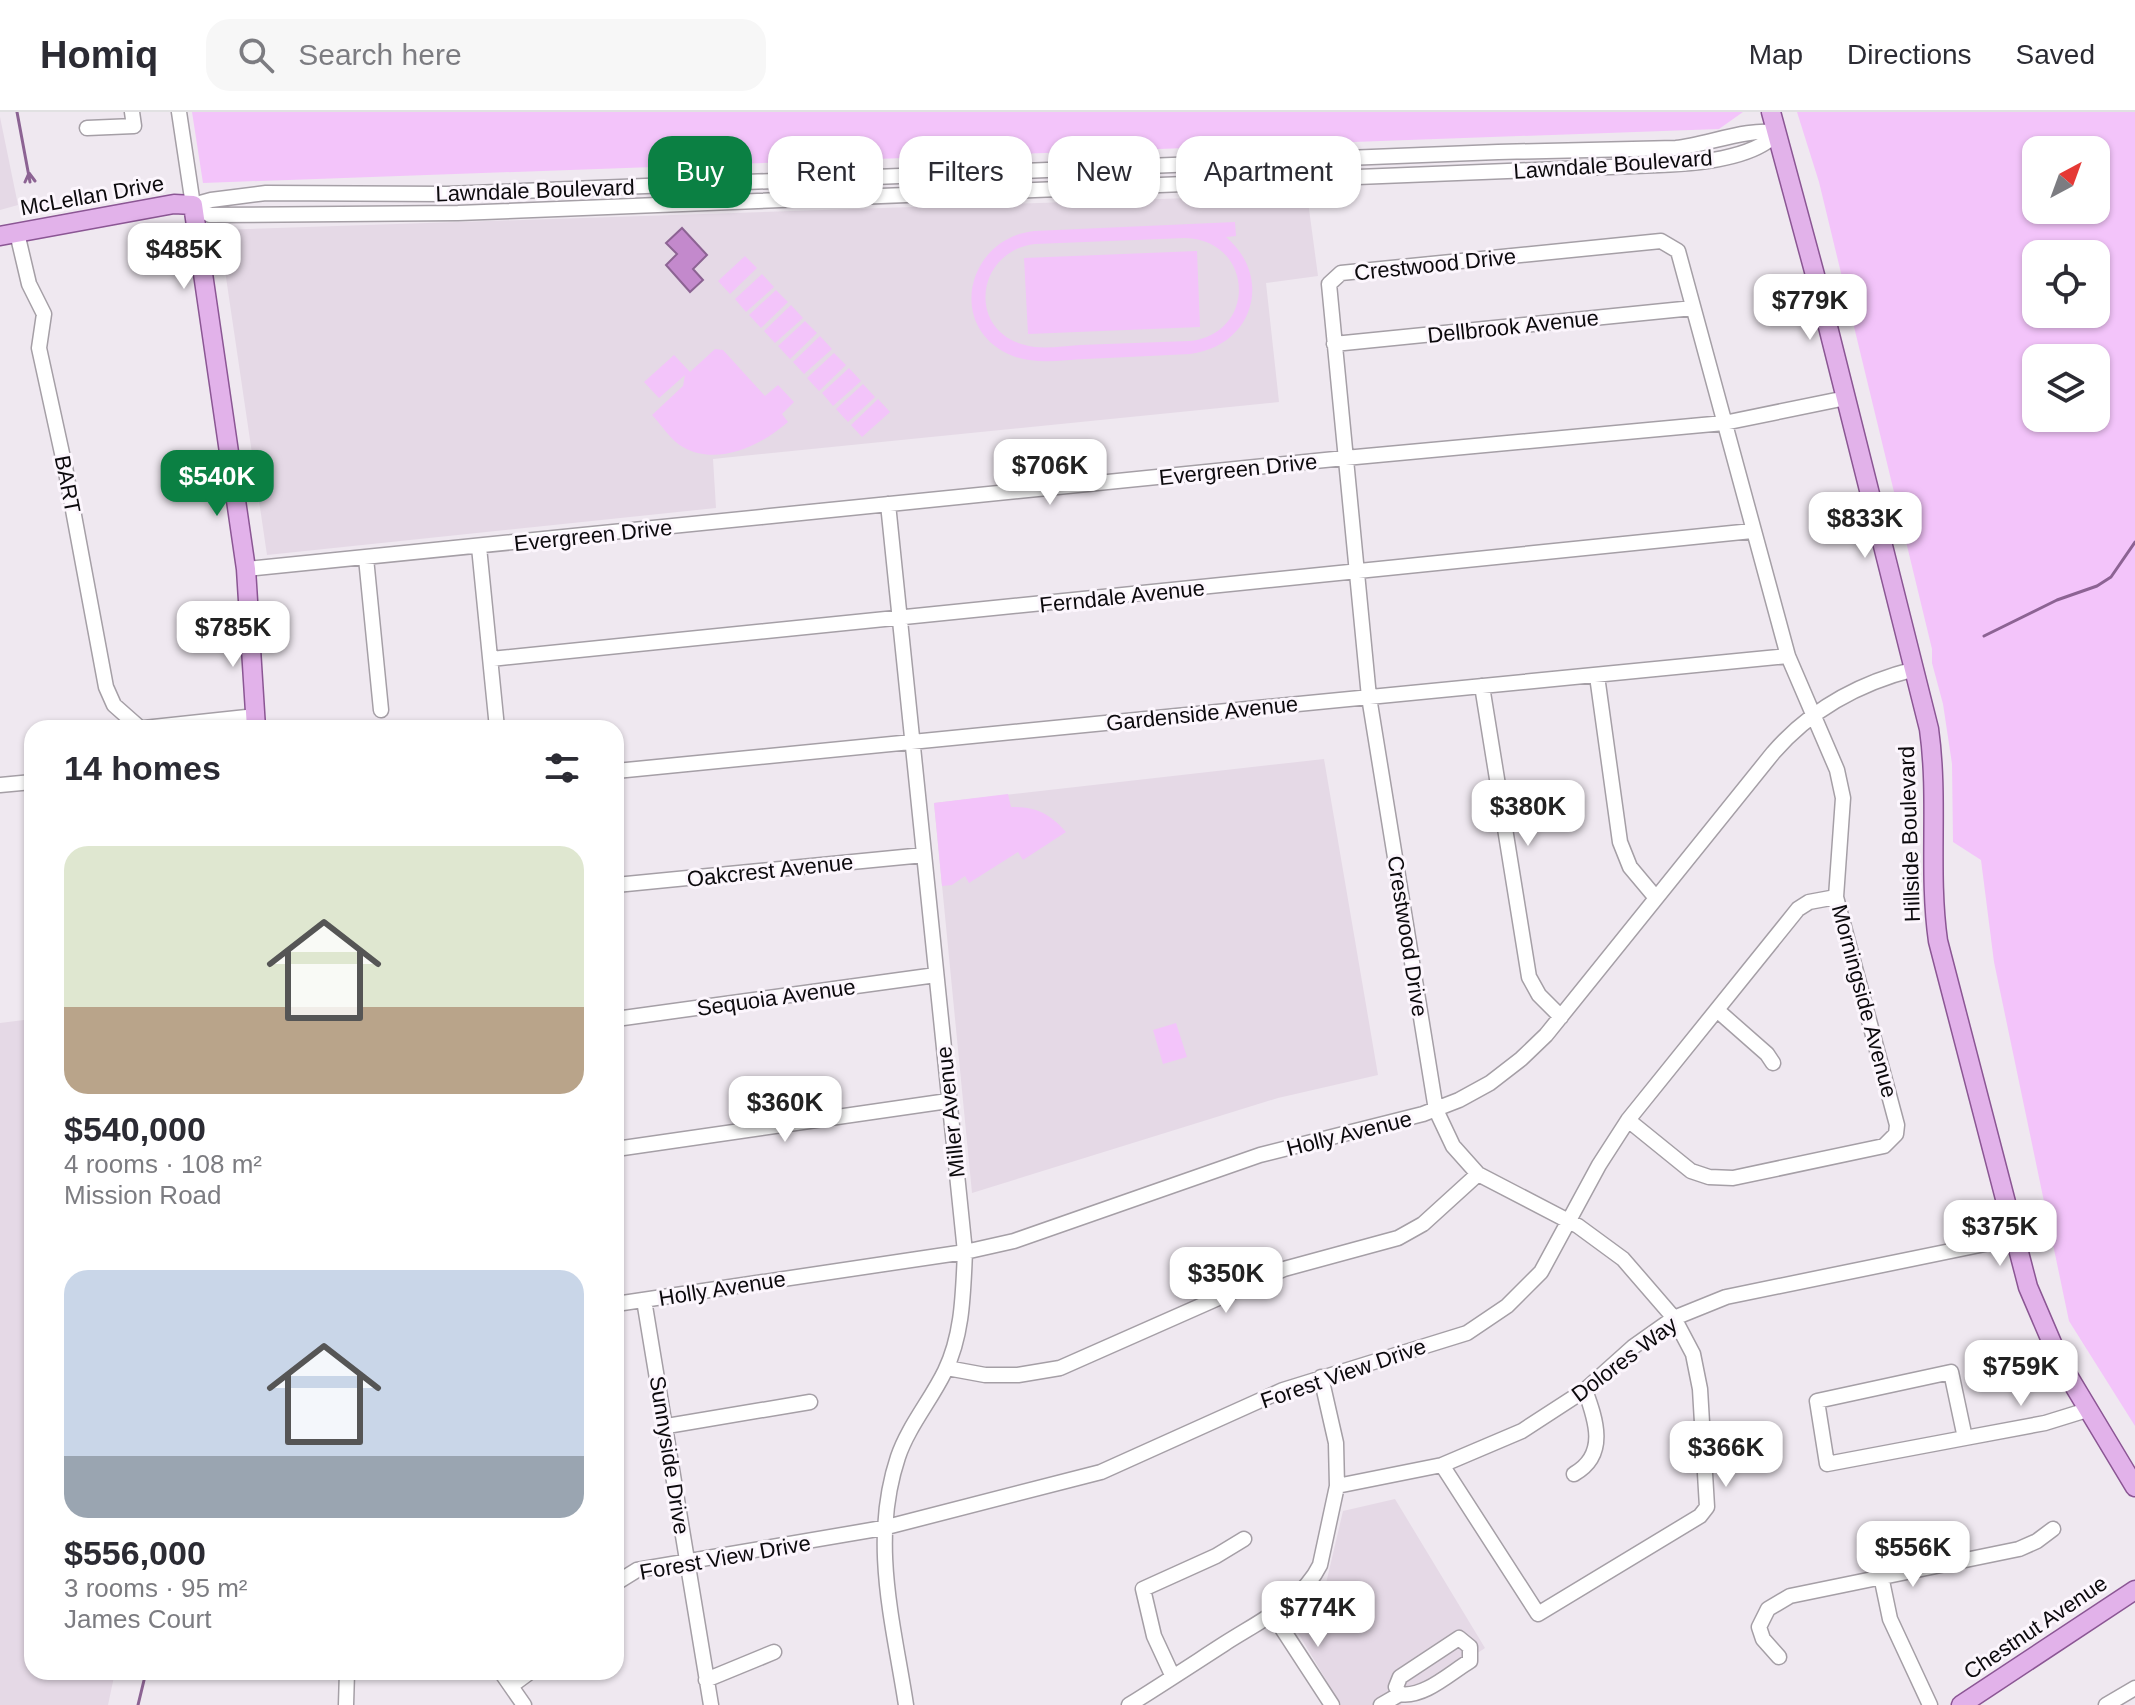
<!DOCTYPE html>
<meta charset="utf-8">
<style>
:root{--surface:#fff;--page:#f7f7f7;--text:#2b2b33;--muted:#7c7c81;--line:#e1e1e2;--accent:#0b8043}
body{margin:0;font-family:Arial,sans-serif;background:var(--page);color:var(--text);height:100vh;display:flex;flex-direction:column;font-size:30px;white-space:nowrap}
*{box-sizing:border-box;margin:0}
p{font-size:26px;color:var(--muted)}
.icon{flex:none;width:44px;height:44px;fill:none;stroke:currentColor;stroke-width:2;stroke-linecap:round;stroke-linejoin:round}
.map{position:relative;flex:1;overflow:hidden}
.side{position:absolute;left:24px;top:608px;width:600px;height:960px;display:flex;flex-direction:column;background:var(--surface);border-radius:24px;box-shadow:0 2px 6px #0004}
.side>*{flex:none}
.banner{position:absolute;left:648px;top:24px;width:760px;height:72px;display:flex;gap:16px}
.needle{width:52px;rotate:41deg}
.tools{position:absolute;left:2022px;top:24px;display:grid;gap:16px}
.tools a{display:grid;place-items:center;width:88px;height:88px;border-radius:16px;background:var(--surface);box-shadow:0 2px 6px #0004;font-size:40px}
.price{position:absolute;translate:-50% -68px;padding:0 18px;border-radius:16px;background:#fff;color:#222;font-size:26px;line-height:52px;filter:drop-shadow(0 2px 4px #0008)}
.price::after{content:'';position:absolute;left:50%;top:48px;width:24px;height:18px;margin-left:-12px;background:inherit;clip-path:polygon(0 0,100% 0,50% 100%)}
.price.current{background:var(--accent);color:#fff}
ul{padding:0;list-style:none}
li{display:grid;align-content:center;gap:16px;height:424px;padding:0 40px}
li span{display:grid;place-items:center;height:248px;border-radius:24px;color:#555}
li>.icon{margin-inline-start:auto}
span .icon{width:144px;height:144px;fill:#fffc;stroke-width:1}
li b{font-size:34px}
h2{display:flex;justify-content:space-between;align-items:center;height:96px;padding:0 40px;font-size:34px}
.chip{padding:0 28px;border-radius:24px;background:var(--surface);box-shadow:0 2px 6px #0004;font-size:28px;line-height:72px}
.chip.current{background:var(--accent);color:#fff}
header{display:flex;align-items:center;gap:48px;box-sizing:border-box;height:112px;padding:0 40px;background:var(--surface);border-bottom:2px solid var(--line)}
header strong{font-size:38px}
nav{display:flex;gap:44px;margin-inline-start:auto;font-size:28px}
.search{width:560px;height:72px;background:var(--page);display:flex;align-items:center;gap:20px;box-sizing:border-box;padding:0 28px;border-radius:24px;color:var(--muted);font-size:30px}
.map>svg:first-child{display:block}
.built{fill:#e5d9e6}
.green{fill:#f3c4fa;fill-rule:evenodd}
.water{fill:#c389cc;stroke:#8c6393;stroke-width:2}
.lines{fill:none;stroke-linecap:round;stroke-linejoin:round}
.stream{stroke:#8c6393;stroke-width:3}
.minor-casing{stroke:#a59fa6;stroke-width:17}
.major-casing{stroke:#8b5694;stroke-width:21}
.minor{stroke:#fff;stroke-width:14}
.major{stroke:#e2b2ea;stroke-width:18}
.labels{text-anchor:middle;stroke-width:6;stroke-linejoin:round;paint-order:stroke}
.street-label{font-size:22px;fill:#0c0a0d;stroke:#fcf6fd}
</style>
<header>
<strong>Homiq</strong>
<div class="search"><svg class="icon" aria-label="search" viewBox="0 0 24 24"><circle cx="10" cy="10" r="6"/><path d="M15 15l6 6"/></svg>Search here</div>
<nav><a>Map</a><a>Directions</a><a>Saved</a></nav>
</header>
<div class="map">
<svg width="2135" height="1593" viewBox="0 0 2135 1593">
<rect width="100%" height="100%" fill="#efe8f0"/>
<path class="built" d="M 0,5 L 18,93 L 0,98 Z
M 1307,82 L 1318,164 L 1266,171 L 1279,290 L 713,347 L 716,396 L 267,443 L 219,118 Z
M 1324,647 L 1378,963 L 1278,986 L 972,1081 L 934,691 Z
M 32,907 L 32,1560 L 115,1560 L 108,1593 L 0,1593 L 0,911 Z
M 1395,1387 L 1485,1536 L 1400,1593 L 1341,1593 L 1288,1504 L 1324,1480 L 1343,1399 Z"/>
<path class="green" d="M 192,0 L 1743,0 L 1719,17 L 203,71 Z
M 1797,0 L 2135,0 L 2135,1314 L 2069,1209 L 1994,850 L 1981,748 L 1953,730 L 1952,652 L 1943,592 L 1932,551 L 1932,537 L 1819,70 ZM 2036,38 L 2096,38 L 2096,98 L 2036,98 ZM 2036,142 L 2096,142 L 2096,202 L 2036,202 ZM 2036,246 L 2096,246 L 2096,306 L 2036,306 Z
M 1235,110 L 1236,124 L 1226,125 C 1274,166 1253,234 1190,242 C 1156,244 1121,245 1086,247 C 1063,248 1036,253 1013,244 C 946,218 965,127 1034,119 ZM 1185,126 C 1254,128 1258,221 1190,229 C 1153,230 1116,232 1080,233 C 1062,234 1042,238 1025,233 C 966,218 976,139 1035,132 Z
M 1197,139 L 1200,215 L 1028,222 L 1024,146 Z
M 745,144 L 757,156 L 730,182 L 718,169 Z
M 762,162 L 774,175 L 746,200 L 735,187 Z
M 776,178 L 788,190 L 761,216 L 749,203 Z
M 791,193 L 803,206 L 775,231 L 764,219 Z
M 805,209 L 817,221 L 790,247 L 778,234 Z
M 820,224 L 832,237 L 804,262 L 793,250 Z
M 715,237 L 723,238 L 765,284 L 778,273 L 794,290 L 782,302 L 788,310 C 762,333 717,355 683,335 C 671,329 661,312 652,303 L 683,274 L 685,263 L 659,286 L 644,270 L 674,243 L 690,260 Z
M 834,241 L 846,253 L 819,279 L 807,266 Z
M 849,256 L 861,269 L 833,294 L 822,281 Z
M 863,272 L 875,285 L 848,310 L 836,297 Z
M 878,287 L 890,300 L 862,325 L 851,313 Z
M 1008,682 L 1011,695 C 1036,695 1049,701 1066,720 L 1023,748 L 1018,740 L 969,771 L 965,764 L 952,773 L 942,774 L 934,691 Z
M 1176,911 L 1187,945 L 1163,952 L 1153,918 Z"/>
<path class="water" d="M 682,116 L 707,143 L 693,157 L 703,168 L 690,180 L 666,153 L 677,142 L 666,131 Z"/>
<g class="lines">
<path class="stream" d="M 17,0 L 30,70
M 25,70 L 29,61 L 35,69
M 1984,524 L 2057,488 L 2097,474 L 2111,465 L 2135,430
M 138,1593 L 146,1560"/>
<g class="minor-casing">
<path id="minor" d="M 179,0 L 193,93
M 87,16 L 134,14 L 132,0
M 193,93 L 210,103 L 458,101 L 1659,53 C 1693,52 1754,47 1777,21
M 193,93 L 211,88 L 266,81 L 447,82 L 1498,40 L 1676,36 C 1706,33 1750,15 1777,21
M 17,121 L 29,172 L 44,202 L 39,236 L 65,355 L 106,575 L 114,593 L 140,616
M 1334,232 L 1693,196
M 888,392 L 965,1140 C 963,1180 963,1222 945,1259 C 931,1288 908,1315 898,1345 C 870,1429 893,1509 906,1593
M 479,435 L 497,616
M 366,446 L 381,598
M 246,457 L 1345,346 L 1724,311 L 1846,286
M 491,547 L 1752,419
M 1597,564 L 1620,730 L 1630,755 L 1656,786
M 1482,574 L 1529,865 L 1539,883 L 1561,905
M 144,616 L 256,604
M 616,659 L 1788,544
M 0,673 L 32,670
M 616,773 L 924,743
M 1717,898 L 1767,942 L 1773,951
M 616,907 L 936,863
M 616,1037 L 948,989
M 644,1188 L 711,1593
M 616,1192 L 965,1140 L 1014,1129 L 1260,1043 L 1423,1002 L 1459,988 L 1490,971 L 1521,947 L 1546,923 L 1773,641 C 1811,597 1859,571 1915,557
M 947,1256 L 985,1263 L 1018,1263 L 1060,1256 L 1284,1157 L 1398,1126 L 1423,1112 L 1478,1062
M 1951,1260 L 1965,1326 L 1827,1352 L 1817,1289 Z
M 667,1314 L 810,1290
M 1965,1326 L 2045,1311 L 2087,1298
M 1442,1353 L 1538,1502 L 1700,1404 L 1707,1395 L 1700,1277 L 1693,1242 L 1674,1206 L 1623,1147 L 1578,1114 L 1478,1062 L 1453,1034 L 1436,998 L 1369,585 L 1329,172 L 1341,161 L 1661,129 L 1678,139 L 1788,544 L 1837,658 L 1843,686 L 1836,785 L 1897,1013 L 1896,1022 L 1884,1034 L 1733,1066 L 1709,1065 L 1691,1059 L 1628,1008
M 1574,1362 C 1608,1343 1596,1308 1585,1278
M 1337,1374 L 1442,1353 L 1522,1319 L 1585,1278 L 1633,1235 L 1674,1206 L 1726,1185 L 2014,1126
M 1881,1464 L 1890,1507 L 1930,1593
M 616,1471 L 637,1458 L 883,1416 L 1101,1360 L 1283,1278 L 1467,1221 L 1507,1194 L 1541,1160 L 1599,1053 L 1628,1008 L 1798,797 L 1809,790 L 1836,785
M 1272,1501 L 1332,1593
M 1459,1526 L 1470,1535 L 1470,1549 C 1450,1561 1424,1586 1400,1582 L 1396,1575 L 1400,1565 Z
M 1779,1545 L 1763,1527 L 1759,1515 L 1768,1497 L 1790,1484 L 2019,1437 L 2037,1429 L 2053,1417
M 501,1560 L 524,1593
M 1173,1565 L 1154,1524 L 1143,1477 L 1216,1444 L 1244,1427
M 706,1568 L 774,1540
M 511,1574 L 530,1560
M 346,1593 L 347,1560
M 1129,1593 C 1161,1573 1193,1552 1224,1532 C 1258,1510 1302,1490 1320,1453 L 1337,1374 L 1336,1331 L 1321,1265
M 1381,1593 L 1400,1582
M 2106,1593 L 2135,1576"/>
</g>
<g class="major-casing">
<path id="major" d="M 1771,0 L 1815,163 L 1929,617 C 1939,688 1928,758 1938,829 L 2028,1175 L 2061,1252 L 2135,1375
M 0,124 L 174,92 L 193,93 L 246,457 L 256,616
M 1961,1593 L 2135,1478"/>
</g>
<use href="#minor" class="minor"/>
<use href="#major" class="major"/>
</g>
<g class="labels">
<g class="street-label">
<text transform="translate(1613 52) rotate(-4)" y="8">Lawndale Boulevard</text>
<text transform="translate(535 78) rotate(-2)" y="8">Lawndale Boulevard</text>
<text transform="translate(92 83) rotate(-10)" y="8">McLellan Drive</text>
<text transform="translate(1435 152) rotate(-6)" y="8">Crestwood Drive</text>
<text transform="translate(1513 214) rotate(-6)" y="8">Dellbrook Avenue</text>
<text transform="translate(1238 357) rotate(-6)" y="8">Evergreen Drive</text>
<text transform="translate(68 372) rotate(79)" y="8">BART</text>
<text transform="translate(593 423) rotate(-6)" y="8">Evergreen Drive</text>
<text transform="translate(1122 484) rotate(-6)" y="8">Ferndale Avenue</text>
<text transform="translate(1202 601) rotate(-6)" y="8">Gardenside Avenue</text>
<text transform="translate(1909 722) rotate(-92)" y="8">Hillside Boulevard</text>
<text transform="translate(770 758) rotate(-6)" y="8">Oakcrest Avenue</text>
<text transform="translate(1408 824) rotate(81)" y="8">Crestwood Drive</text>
<text transform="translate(776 885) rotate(-8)" y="8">Sequoia Avenue</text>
<text transform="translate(1865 889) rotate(75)" y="8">Morningside Avenue</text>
<text transform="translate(950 1000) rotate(-96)" y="8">Miller Avenue</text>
<text transform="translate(1349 1021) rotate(-14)" y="8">Holly Avenue</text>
<text transform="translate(722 1176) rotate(-9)" y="8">Holly Avenue</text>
<text transform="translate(1624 1247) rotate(-37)" y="8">Dolores Way</text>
<text transform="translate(1343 1261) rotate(-19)" y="8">Forest View Drive</text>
<text transform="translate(670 1343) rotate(81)" y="8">Sunnyside Drive</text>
<text transform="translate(725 1445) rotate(-10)" y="8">Forest View Drive</text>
<text transform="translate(2035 1515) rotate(-34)" y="8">Chestnut Avenue</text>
</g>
</g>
</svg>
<div class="tools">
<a><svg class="needle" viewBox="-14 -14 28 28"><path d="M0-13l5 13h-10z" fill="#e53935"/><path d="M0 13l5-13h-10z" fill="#7c7c81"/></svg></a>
<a><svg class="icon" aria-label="locate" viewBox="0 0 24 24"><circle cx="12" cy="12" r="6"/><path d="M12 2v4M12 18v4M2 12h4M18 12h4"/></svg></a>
<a><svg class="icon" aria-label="layers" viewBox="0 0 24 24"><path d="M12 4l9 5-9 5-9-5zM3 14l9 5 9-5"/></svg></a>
</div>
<b class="price" style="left:184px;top:179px">$485K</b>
<b class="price" style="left:1810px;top:230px">$779K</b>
<b class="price" style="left:1050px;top:395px">$706K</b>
<b class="price current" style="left:217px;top:406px">$540K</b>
<b class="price" style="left:1865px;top:448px">$833K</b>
<b class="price" style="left:233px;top:557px">$785K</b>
<b class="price" style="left:1528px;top:736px">$380K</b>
<b class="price" style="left:785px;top:1032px">$360K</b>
<b class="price" style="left:2000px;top:1156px">$375K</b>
<b class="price" style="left:1226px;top:1203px">$350K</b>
<b class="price" style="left:2021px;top:1296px">$759K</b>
<b class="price" style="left:1726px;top:1377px">$366K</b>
<b class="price" style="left:1913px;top:1477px">$556K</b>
<b class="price" style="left:1318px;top:1537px">$774K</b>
<div class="banner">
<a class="chip current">Buy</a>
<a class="chip">Rent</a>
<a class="chip">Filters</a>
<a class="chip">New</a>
<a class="chip">Apartment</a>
</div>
<section class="side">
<h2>14 homes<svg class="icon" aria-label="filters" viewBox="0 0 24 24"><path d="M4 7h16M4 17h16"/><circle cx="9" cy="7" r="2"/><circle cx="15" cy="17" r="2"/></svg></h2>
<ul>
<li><span style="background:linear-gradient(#dfe7d0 65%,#b9a48a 0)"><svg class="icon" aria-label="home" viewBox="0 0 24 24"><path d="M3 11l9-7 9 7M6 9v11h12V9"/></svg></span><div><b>$540,000</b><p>4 rooms · 108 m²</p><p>Mission Road</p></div></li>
<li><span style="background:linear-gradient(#c9d6e8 75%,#9aa5b1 0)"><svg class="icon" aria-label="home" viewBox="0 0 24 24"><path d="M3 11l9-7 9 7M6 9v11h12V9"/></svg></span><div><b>$556,000</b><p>3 rooms · 95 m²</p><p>James Court</p></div></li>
</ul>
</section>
</div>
